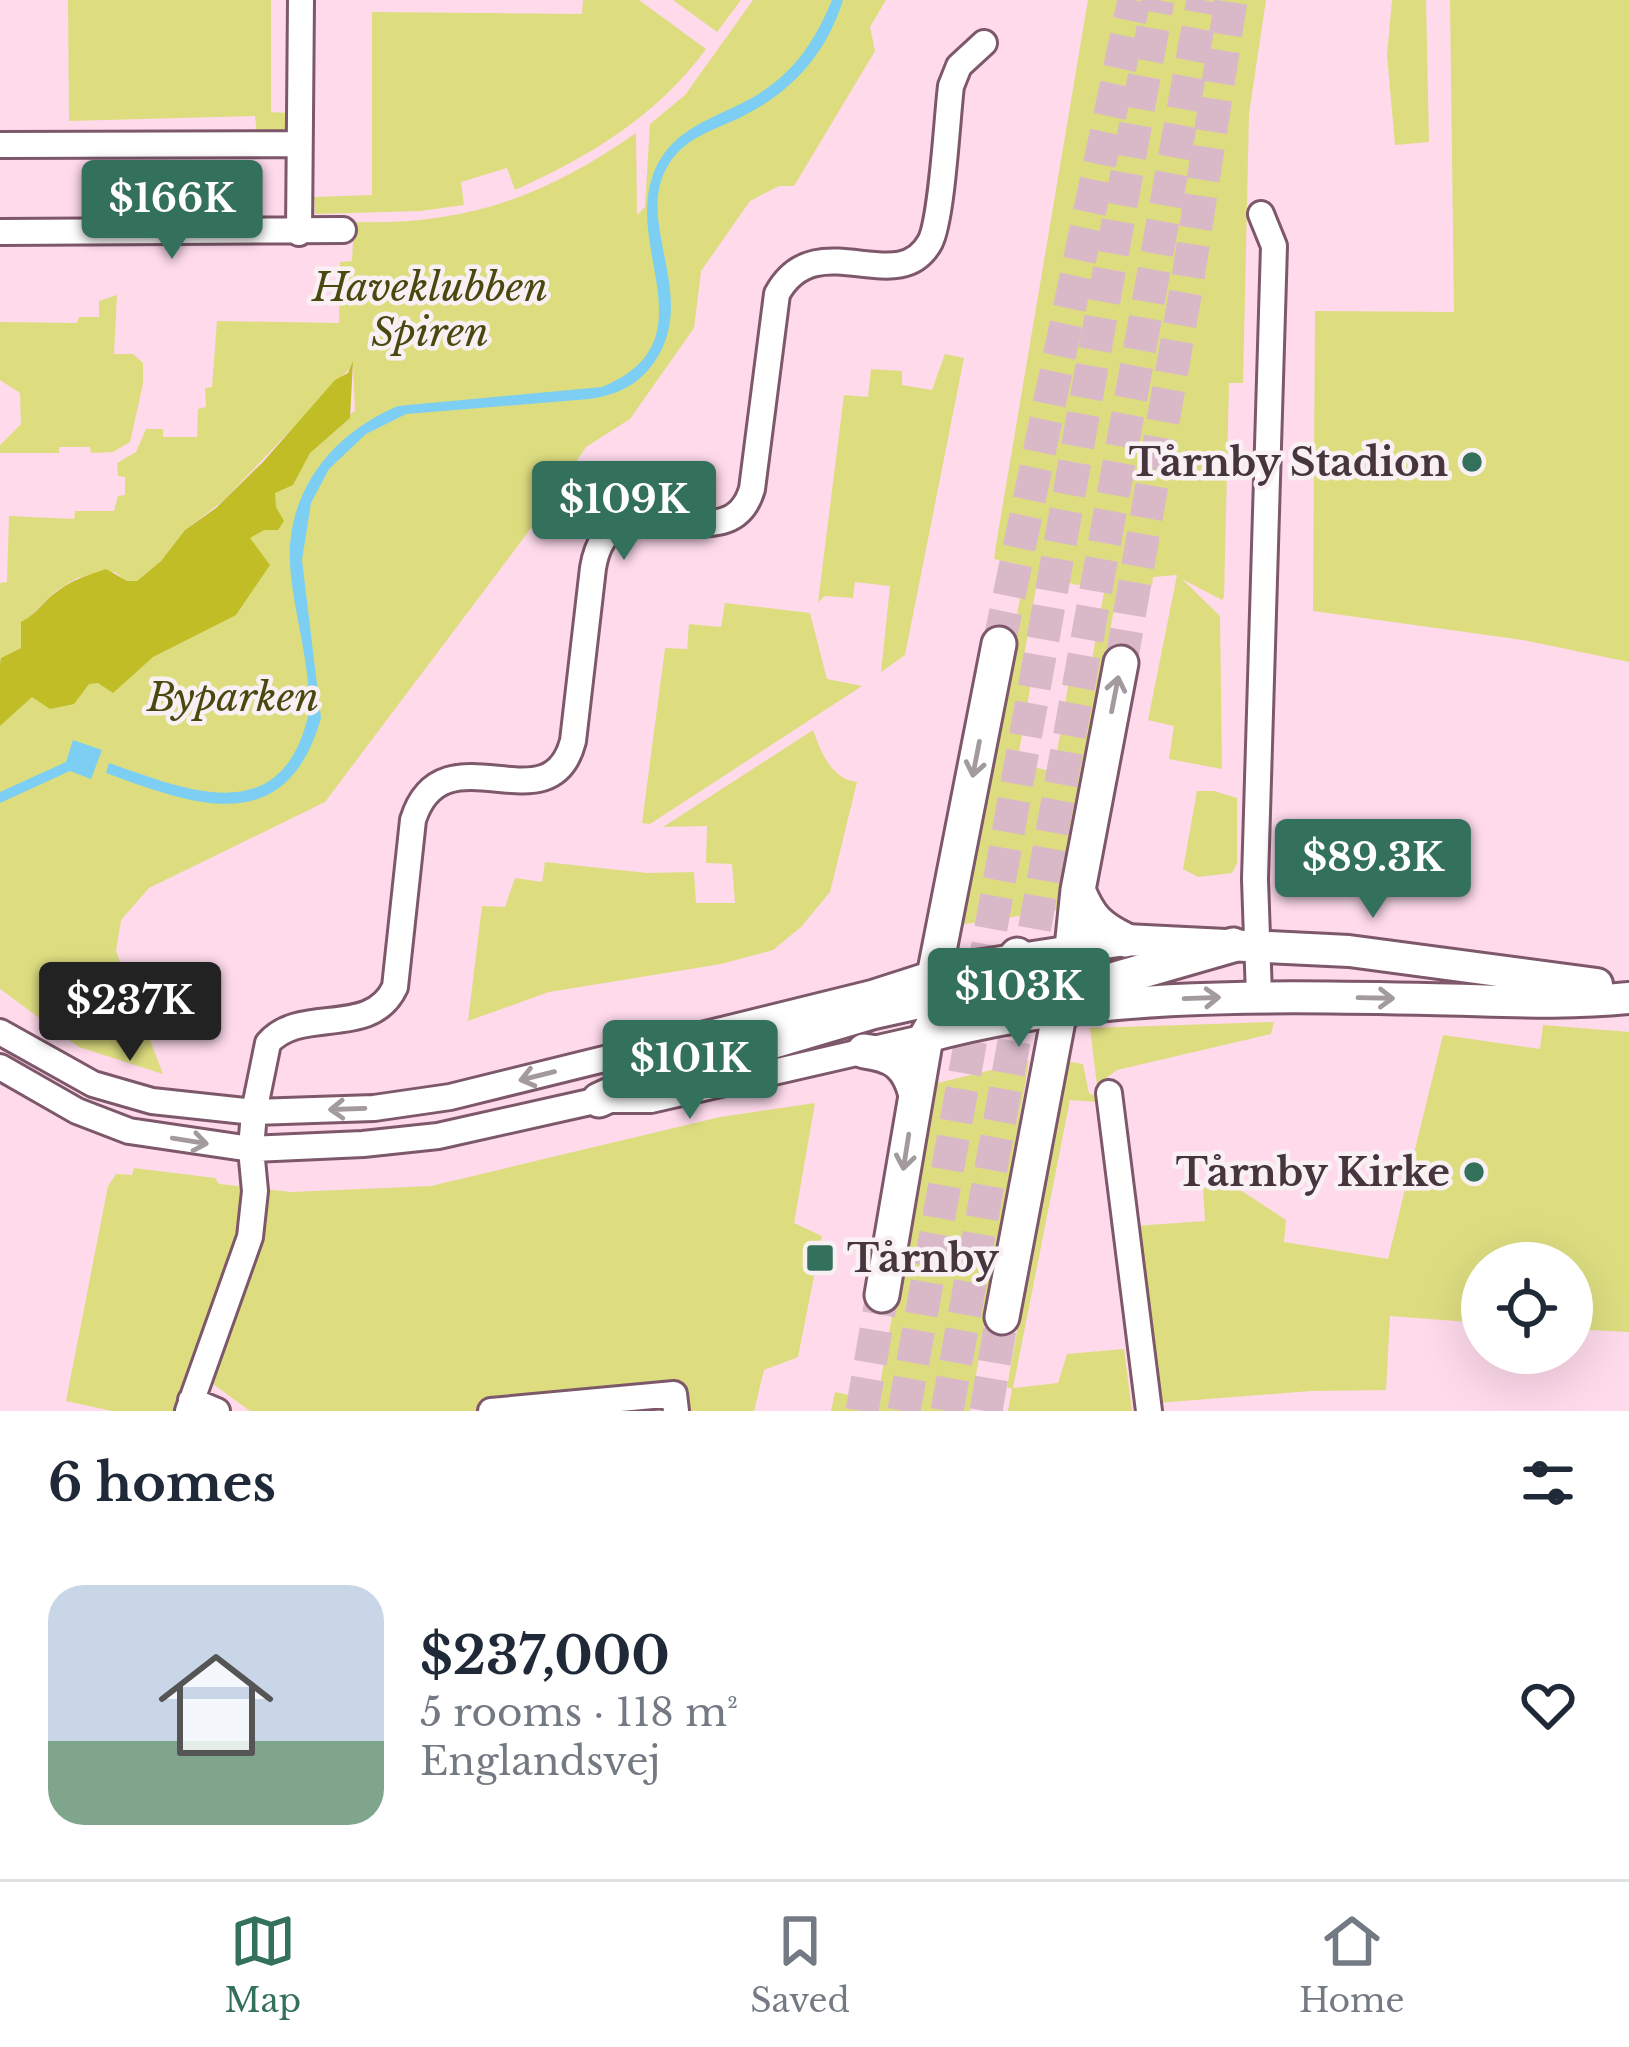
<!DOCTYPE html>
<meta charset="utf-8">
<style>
:root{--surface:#fff;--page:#f6f6f7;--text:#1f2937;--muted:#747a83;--line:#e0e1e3;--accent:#34715c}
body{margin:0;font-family:"Libre Baskerville",serif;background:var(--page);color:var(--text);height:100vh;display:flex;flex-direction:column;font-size:45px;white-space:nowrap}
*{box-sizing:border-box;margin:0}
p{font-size:39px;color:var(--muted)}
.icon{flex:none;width:66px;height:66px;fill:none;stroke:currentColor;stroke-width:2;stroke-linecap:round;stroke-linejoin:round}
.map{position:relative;height:1411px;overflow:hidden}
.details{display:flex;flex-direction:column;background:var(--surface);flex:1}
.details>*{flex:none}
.controls{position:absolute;left:1461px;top:1242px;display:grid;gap:24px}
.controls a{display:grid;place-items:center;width:132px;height:132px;border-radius:50%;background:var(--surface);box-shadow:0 12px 48px #0002;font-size:60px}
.price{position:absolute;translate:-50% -102px;padding:0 27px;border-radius:12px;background:var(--accent);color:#fff;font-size:39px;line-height:78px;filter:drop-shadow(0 3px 6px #0008)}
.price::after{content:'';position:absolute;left:50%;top:72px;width:36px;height:27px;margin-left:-18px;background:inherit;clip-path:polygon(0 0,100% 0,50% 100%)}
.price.current{background:#222;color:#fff}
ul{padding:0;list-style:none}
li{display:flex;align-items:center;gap:36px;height:300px;padding:0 48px}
li span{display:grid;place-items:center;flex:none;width:336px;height:240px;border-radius:36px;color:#555}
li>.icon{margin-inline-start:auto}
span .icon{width:144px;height:144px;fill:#fffc;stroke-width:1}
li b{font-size:51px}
h2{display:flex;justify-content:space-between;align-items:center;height:144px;padding:0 48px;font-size:51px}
.menu{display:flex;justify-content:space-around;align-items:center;height:168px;border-top:3px solid var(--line);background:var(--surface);font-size:33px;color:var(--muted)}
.menu a{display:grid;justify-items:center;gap:6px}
.menu .current{color:var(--accent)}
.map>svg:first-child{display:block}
.green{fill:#dddd80;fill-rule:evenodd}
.forest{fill:#c0bd27}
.water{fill:#7ccef2}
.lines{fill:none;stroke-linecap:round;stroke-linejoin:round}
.highway-tunnel{stroke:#d9b9c8;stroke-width:33;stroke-dasharray:33 16;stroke-linecap:butt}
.minor-casing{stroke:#7d586a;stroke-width:30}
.major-casing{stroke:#7d586a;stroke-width:36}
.highway-casing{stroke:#7d586a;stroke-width:39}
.minor{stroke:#fff;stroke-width:24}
.major{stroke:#fff;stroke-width:30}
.highway{stroke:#fff;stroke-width:33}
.oneway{stroke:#a29a9e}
.poi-dot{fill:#34715c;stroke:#f9f0f4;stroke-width:4.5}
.labels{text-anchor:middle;stroke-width:9;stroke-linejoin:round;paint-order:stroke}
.park-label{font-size:39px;font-style:italic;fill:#49480f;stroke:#f9f0f4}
.poi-label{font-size:39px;font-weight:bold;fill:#46353d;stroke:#f9f0f4;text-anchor:end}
</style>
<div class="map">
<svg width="1629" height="1411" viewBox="0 0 1629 1411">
<rect width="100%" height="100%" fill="#fedaeb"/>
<path class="green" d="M 68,0 L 271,0 L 271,112 L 288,113 L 289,129 L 257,134 L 255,116 L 69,121 Z
M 583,0 L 639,0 L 706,49 C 656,117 590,156 515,190 L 507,168 L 461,182 L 464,205 L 420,211 L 315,214 L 314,197 L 372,195 L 372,12 L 582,14 Z
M 673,0 L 741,0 L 717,32 Z
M 753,0 L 886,0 L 870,27 L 875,51 L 794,186 L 779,186 L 750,201 L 701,271 L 694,328 L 630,419 L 586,447 L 535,523 L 325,802 L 149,888 L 121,920 L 116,951 L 163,1074 L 79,1047 L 0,989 L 0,717 L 310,440 L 355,411 L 353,365 L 224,500 L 185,530 L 161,561 L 137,581 L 127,582 L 115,572 L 77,578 L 56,591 L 28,618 L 21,648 L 2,658 L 0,664 L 0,583 L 7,582 L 9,516 L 74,519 L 75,511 L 114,511 L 118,496 L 125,495 L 125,477 L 118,476 L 117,463 L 136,452 L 146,429 L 163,429 L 163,437 L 197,437 L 198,409 L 206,407 L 205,388 L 212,387 L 217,321 L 339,323 L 340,262 L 352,261 L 354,222 C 467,225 544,197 636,133 L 637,215 L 645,207 L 650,124 L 685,95 Z
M 1088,0 L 1266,0 L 1249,114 L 1243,383 L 1229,383 L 1224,597 L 1222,600 L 1182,579 L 1220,616 L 1222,769 L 1169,759 L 1174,726 L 1148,720 L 1177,575 L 1153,577 L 1152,585 L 1119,582 L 1059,910 L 959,925 L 1026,566 L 994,559 L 996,545 ZM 1041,560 L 1052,561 C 1059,577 1070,590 1089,583 L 1097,568 L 1108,570 L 1091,665 L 1069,680 L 1056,758 L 1050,771 L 1017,763 L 1031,683 L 1022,667 Z
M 1392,0 L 1426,0 L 1429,142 L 1395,145 L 1387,55 Z
M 1450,0 L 1629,0 L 1629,662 L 1523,640 L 1313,611 L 1315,311 L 1454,312 Z
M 117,295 L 114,354 L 133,354 L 143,363 L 143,384 L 130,442 L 113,452 L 91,453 L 90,447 L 59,447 L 59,453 L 0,453 L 0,445 L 21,424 L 20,393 L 0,380 L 0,322 L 77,323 L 79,317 L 99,317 L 99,301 Z
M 945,354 L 964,358 L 905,655 L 881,672 L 890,586 L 855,582 L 853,598 L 825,596 L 818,602 L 844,395 L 868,397 L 871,369 L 902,371 L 902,385 L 932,390 Z
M 725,603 L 810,613 L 827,679 L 862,686 L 650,824 L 642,823 L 665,648 L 687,649 L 689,624 L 721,627 Z
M 813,730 C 821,752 831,779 857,782 L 830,892 L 801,927 L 773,950 L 721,964 L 549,992 L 468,1021 L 482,906 L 505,907 L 515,878 L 542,882 L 545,862 L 647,873 L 694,872 L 696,903 L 735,903 L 732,864 L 706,863 L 707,826 L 663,827 Z
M 1197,791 L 1214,791 L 1237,798 L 1237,863 L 1232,873 L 1198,877 L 1183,869 Z
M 1274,1022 L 1271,1034 L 1117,1070 L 1097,1085 L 1090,1028 Z
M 1543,1025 L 1629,1032 L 1629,1332 L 1572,1329 L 1572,1263 L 1482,1263 L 1482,1323 L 1390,1316 L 1386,1390 L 1311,1391 L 1157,1403 L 1134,1226 L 1205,1221 L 1203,1188 L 1234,1186 L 1286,1220 L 1284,1242 L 1388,1259 L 1443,1035 L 1540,1049 Z
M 1029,1061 L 970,1411 L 831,1411 L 835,1392 L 877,1401 L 933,1084 Z
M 1065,1061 L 1083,1064 L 1089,1093 L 1096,1096 L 1096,1102 L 1070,1100 L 1013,1388 L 1058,1383 L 1067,1354 L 1124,1349 L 1132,1411 L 1008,1411 L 1012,1389 L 1007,1387 Z
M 815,1103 L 794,1223 L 822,1236 L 798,1357 L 764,1370 L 754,1411 L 250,1411 L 213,1384 L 200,1382 L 189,1411 L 112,1411 L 66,1401 L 108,1186 L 116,1174 L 132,1175 L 134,1168 L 215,1178 L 219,1184 L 291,1192 L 431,1186 L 720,1117 Z"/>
<path class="forest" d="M 353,361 L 350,418 L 310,453 L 293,485 L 275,493 L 276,507 L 284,521 L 278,530 L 264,530 L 250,538 L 270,565 L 236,615 L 153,657 L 113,693 L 98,683 L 89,684 L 74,704 L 50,709 L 32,697 L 0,726 L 0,664 L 1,658 L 21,648 L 21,622 C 37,614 44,600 59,590 C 74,579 89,575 106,569 L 127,581 L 137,581 L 161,561 L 185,530 L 216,508 L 263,462 L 335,380 L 348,373 Z"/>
<path class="water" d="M 832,0 L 843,0 C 827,52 794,90 745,115 C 715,131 682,136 665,171 C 638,226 696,295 657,358 C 641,384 618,395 589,399 L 406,414 L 366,434 L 329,469 L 311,503 L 302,560 L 321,718 C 286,841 194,805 106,773 L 109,763 C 189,791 283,831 309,712 C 311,663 293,613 290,564 C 286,491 333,433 398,406 L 602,387 C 711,342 625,251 653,175 C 672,124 719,119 760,93 C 796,70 816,39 832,0 Z
M 73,740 L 102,750 L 91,779 L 70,771 L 0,803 L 0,792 L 66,762 Z"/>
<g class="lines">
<path class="highway-tunnel" d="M 999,644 L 1134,0
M 1121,663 L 1188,278 L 1231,0
M 862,1411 L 882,1295
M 904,1411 L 1158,0
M 947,1411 L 1203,0
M 986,1411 L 1002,1317"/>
<g class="minor-casing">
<path id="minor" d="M 0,145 L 299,144
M 0,232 L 343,230
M 299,233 L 301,0
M 1259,996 L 1255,879 L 1274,246 L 1261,214
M 0,1032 L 93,1084 L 152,1101 L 254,1112 L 374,1108 L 450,1097 L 872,993 L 956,966 L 1072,948
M 0,1067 L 77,1111 L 129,1131 L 251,1149 L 363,1144 L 438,1136 L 599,1100 L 651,1100 L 926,1037
M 1109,1093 L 1149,1411
M 191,1400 L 217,1411
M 188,1411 L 250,1237 L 255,1191 L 251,1149 L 254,1112 L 268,1043 C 301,1005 371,1039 395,987 L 413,820 C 443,725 550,831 573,741 L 593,568 C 610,464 728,572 752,489 L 777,294 C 816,222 898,301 930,242 C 942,219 947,118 951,86 L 959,66 L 984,43
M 491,1411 L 674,1394 L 676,1411"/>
</g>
<g class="major-casing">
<path id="major" d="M 1072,948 L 1125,940 L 1349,951 L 1597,984
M 926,1037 C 1090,992 1259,996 1427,999 C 1494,1000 1562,1005 1629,998"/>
</g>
<g class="highway-casing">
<path id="highway" d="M 1078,890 C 1089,917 1098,927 1125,940
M 953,1011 L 940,995 L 935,971 L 999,644
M 864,1051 C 894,1055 908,1064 916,1095
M 599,1100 L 645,1079 L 872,1012 L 1042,974 L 1057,967 L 1072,948 L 1078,890 L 1121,663
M 882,1295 L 926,1037 L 937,1018 L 951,1009 L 1108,981 L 1233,945
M 1002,1317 L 1060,1010 L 1042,974 L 1017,955"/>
</g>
<use href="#minor" class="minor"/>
<use href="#major" class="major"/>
<use href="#highway" class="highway"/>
</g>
<defs><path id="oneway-shaft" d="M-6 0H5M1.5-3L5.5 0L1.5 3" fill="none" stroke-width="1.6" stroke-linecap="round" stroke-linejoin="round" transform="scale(3)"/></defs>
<g class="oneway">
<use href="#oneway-shaft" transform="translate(1115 694) rotate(-79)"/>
<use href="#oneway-shaft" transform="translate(976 759) rotate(101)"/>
<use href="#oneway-shaft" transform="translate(1202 998) rotate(-2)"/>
<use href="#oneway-shaft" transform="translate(1376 998) rotate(1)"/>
<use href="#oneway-shaft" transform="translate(537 1076) rotate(166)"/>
<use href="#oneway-shaft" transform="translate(347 1109) rotate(178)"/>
<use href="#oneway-shaft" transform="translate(190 1141) rotate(9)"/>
<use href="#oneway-shaft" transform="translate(906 1152) rotate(99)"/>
</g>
<g class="poi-dot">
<circle cx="1472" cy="462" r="12"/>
<circle cx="1474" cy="1172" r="12"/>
<rect x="805" y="1243" width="30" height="30" rx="6"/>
</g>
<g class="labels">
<g class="park-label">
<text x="430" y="301">Haveklubben<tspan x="430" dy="45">Spiren</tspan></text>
<text x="233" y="711">Byparken</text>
</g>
<g class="poi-label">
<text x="1448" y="476">Tårnby Stadion</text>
<text x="1450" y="1186">Tårnby Kirke</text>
<text x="847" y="1272" text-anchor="start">Tårnby</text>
</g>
</g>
</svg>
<div class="controls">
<a><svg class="icon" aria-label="locate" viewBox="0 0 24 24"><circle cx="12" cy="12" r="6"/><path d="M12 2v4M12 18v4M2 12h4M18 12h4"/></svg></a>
</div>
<b class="price" style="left:172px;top:262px">$166K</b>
<b class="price" style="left:624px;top:563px">$109K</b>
<b class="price" style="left:1373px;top:921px">$89.3K</b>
<b class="price" style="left:1019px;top:1050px">$103K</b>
<b class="price current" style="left:130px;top:1064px">$237K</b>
<b class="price" style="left:690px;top:1122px">$101K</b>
</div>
<section class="details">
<h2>6 homes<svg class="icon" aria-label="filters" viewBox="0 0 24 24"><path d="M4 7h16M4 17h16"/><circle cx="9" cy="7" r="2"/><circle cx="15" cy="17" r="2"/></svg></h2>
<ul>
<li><span style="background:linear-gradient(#c9d6e8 65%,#7fa58c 0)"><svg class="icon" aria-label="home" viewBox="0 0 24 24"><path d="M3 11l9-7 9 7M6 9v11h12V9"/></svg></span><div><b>$237,000</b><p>5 rooms · 118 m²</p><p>Englandsvej</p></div><svg class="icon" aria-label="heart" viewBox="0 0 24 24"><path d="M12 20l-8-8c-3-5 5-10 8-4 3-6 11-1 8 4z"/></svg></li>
</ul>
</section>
<nav class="menu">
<a class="current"><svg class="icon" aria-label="map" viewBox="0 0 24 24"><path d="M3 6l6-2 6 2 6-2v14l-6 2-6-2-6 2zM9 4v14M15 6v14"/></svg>Map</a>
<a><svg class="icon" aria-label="saved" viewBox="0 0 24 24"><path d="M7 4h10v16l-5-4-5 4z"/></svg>Saved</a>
<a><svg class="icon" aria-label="home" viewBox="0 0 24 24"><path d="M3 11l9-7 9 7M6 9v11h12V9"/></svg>Home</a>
</nav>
